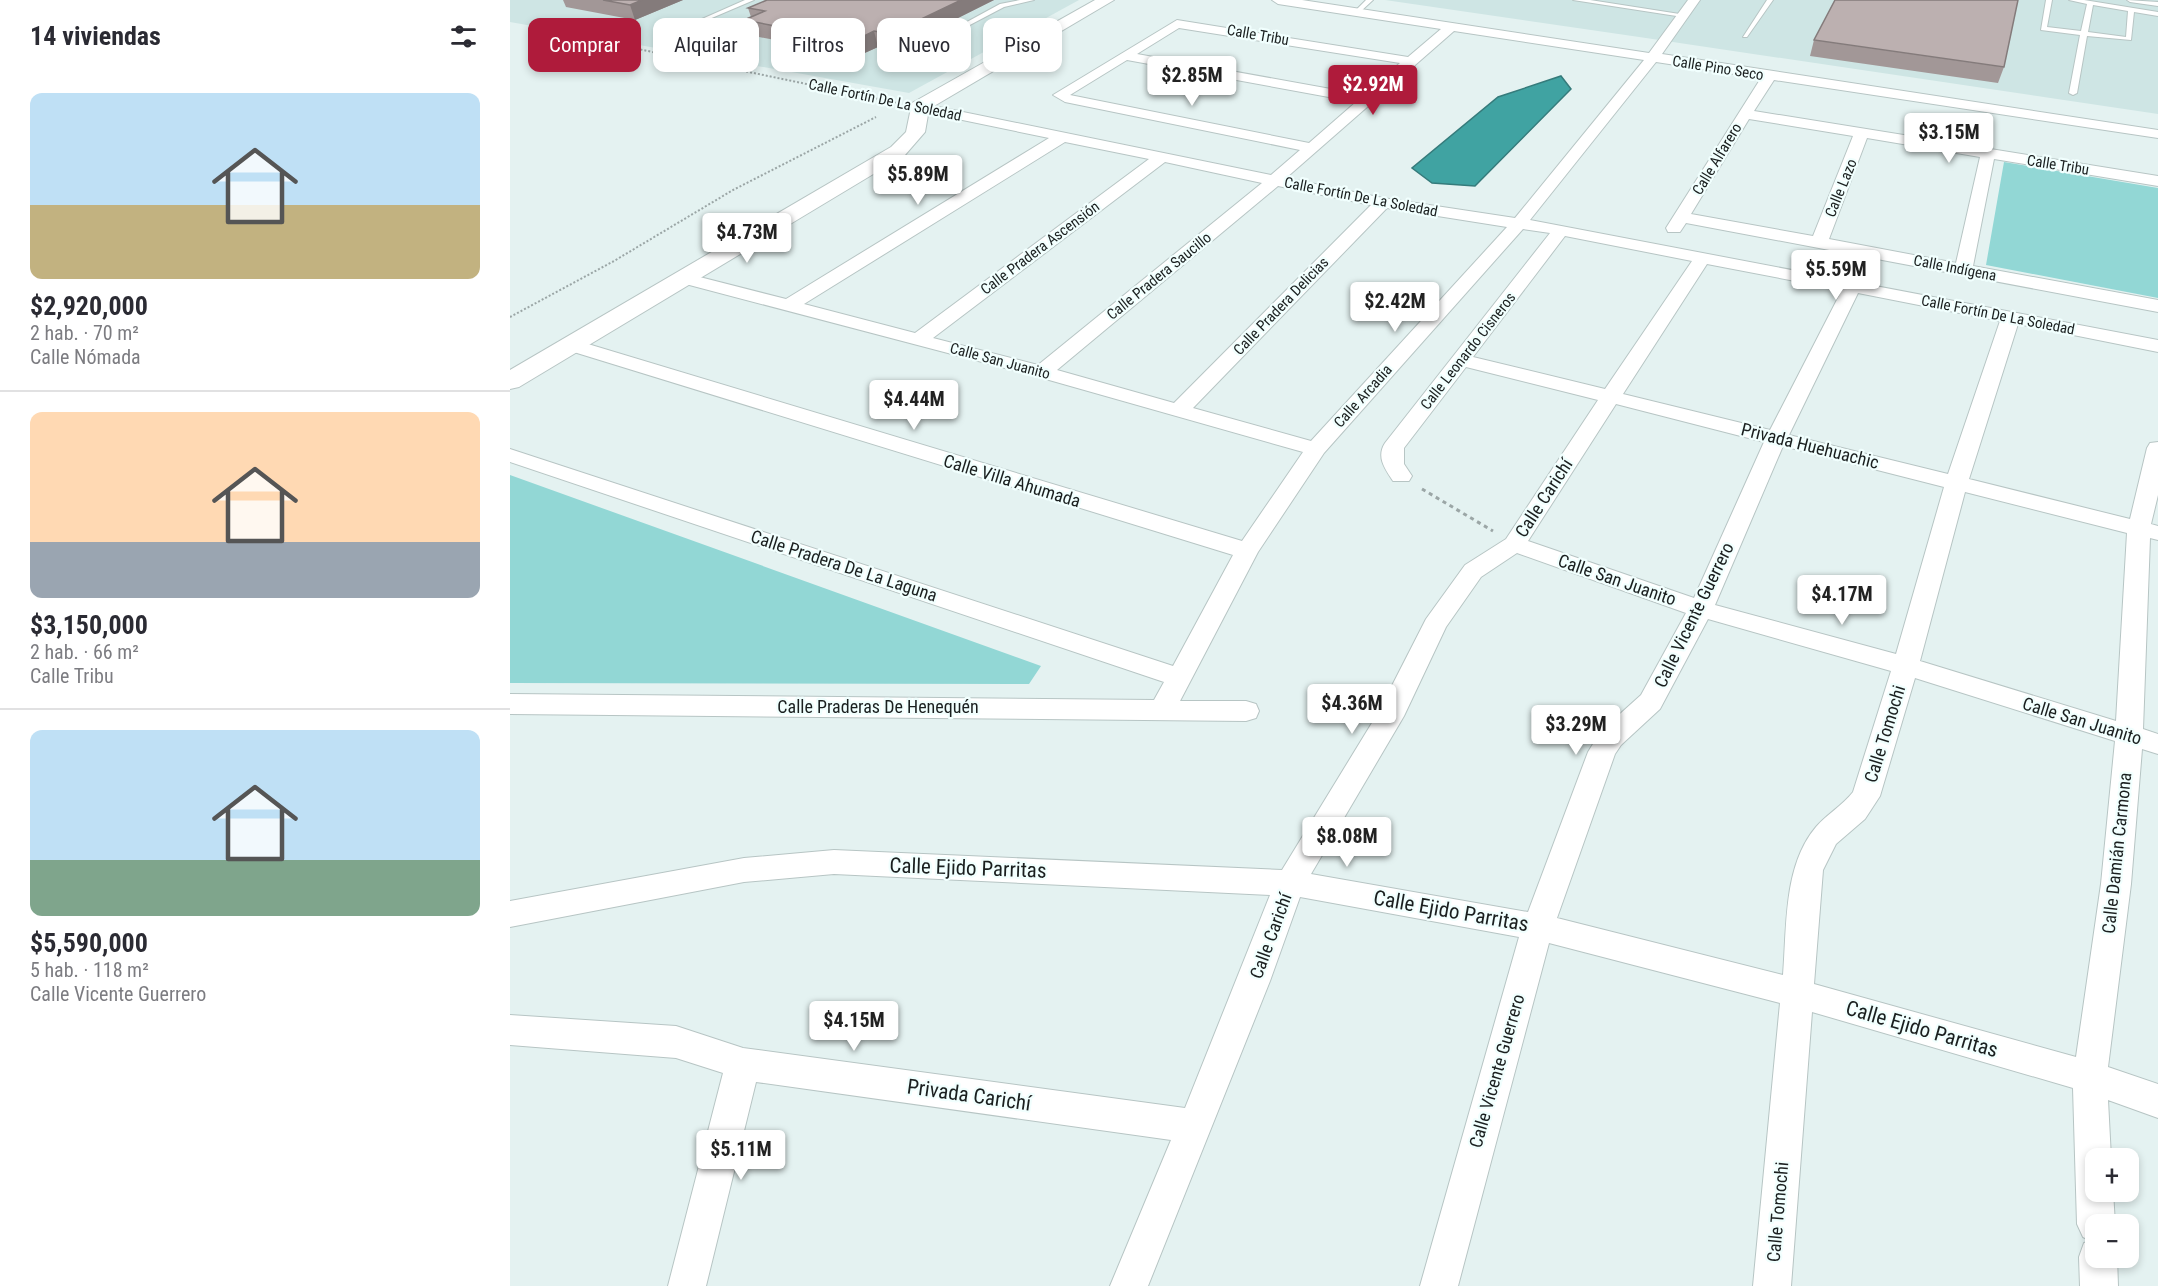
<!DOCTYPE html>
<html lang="es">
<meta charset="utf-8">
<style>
:root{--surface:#fff;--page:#f2f2f3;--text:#2b2b33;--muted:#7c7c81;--line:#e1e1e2;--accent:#af1b3b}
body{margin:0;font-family:"Roboto Condensed",sans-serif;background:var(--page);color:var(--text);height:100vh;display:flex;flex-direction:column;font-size:22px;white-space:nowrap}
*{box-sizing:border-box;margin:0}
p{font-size:20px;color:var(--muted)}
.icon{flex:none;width:33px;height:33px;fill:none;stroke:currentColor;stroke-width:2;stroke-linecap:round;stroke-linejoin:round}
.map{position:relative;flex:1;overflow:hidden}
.sheet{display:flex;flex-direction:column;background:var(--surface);width:510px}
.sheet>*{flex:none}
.banner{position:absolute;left:18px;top:18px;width:570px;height:54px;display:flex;gap:12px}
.buttons{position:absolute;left:1575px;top:1148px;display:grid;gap:12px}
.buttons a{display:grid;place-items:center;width:54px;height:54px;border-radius:12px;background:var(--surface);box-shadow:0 3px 9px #0003;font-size:30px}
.price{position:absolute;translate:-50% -51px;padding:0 14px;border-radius:6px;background:#fff;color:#222;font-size:20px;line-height:39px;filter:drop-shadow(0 2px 3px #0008)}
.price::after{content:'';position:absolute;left:50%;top:36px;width:18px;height:14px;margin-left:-9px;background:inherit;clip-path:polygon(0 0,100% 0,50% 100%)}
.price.active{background:var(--accent);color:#fff}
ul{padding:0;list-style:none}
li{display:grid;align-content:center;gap:12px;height:318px;padding:0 30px}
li+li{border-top:2px solid var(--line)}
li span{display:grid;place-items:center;height:186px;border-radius:12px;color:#555}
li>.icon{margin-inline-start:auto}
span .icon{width:108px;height:108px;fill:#fffc;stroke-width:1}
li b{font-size:26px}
h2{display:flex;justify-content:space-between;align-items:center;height:72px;padding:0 30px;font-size:26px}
.chip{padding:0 21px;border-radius:12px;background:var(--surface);box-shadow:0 3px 9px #0003;font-size:21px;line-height:54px}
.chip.active{background:var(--accent);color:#fff}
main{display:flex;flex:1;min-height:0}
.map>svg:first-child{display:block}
.built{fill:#cee5e4}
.green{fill:#92d7d5}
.water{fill:#40a3a2;stroke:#357b7b;stroke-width:1.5}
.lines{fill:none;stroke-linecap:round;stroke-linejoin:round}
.lane-casing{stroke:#b7c5c4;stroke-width:2}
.street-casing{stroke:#b7c5c4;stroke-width:2}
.secondary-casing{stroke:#b7c5c4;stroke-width:2}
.path-far1{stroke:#9ba6a6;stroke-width:2;stroke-dasharray:2 2;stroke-linecap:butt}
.path{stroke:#9ba6a6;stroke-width:3;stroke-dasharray:4 4;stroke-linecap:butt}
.lane{fill:#fff;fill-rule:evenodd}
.street{fill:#fff;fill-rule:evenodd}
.secondary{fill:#fff;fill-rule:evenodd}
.wall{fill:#a29797}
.shaded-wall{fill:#847b7b}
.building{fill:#bcb0b0;stroke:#847b7b;stroke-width:1.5}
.labels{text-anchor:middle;stroke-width:4.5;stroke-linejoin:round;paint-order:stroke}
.far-street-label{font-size:15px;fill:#1a1f1f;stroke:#f1fffe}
.street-label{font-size:18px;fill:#1a1f1f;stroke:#f1fffe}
.near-street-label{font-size:21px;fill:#1a1f1f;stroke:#f1fffe}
</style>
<main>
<section class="sheet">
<h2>14 viviendas<svg class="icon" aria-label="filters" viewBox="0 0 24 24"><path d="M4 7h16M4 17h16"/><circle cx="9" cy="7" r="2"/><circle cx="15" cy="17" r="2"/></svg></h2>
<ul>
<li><span style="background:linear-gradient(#bfe0f5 60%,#c2b280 0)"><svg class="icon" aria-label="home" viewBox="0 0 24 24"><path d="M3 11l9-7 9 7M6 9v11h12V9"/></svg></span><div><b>$2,920,000</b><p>2 hab. · 70 m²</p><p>Calle Nómada</p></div></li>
<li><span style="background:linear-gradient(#ffd9b3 70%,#9aa5b1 0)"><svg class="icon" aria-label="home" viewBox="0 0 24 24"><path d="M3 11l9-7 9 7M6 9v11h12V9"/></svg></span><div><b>$3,150,000</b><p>2 hab. · 66 m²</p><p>Calle Tribu</p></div></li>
<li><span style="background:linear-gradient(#bfe0f5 70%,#7fa58c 0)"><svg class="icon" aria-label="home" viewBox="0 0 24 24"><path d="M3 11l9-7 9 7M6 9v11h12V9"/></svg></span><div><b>$5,590,000</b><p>5 hab. · 118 m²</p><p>Calle Vicente Guerrero</p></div></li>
</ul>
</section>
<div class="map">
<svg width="1648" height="1286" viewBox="0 0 1648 1286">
<rect width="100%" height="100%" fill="#e4f2f1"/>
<path class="built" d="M 0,0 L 569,0 L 399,93 L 0,22 Z
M 875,0 L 1648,0 L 1648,114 L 1136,38 Z"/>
<path class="green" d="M 1494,162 L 1648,188 L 1648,298 L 1476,265 Z
M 0,475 L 531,666 L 519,684 L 0,683 Z"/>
<path class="water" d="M 1051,76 L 1061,89 L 965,186 L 922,183 L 902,168 L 988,97 Z"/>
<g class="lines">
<g class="lane-casing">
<path id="lane" d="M 235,0 L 244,0 L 197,20 L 192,19 Z
M 510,0 L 524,0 L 494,7 L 416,48 L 411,47 L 490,4 Z
M 856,0 L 863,0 L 850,12 L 846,12 L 846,10 Z
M 1063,0 L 1080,0 L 1176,15 L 1173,17 Z
M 1257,0 L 1263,0 L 1237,37 L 1233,37 Z
M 1536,0 L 1542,0 L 1537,27 L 1571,31 L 1577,4 L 1559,0 L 1574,0 L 1648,12 L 1648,16 L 1624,12 L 1621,40 L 1577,36 L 1567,93 L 1563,95 L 1559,93 L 1570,35 L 1531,30 ZM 1583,5 L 1618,11 L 1616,37 L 1578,32 Z
M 1617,0 L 1648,2 L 1648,6 L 1620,2 Z"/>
</g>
<g class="street-casing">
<path id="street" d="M 762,0 L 792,0 L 1139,53 L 1178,0 L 1190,0 L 1152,54 L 1648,130 L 1648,138 L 1264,80 L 1244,111 L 1648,176 L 1648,186 L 1484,159 L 1463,266 L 1648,300 L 1648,312 L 1176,223 L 1170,232 L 1158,232 L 1156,228 L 1251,78 L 1146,62 L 1020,220 L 1648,340 L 1648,352 L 1508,324 L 1459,479 L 1620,519 L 1637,448 L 1640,443 L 1648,442 L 1648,495 L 1641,524 L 1648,526 L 1648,540 L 1640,538 L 1633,729 L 1648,734 L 1648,754 L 1632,749 L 1621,884 L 1598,1067 L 1648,1084 L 1648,1118 L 1598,1100 L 1601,1158 L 1586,1158 L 1586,1191 L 1603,1191 L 1605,1224 L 1586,1224 L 1586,1257 L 1607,1257 L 1608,1286 L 1570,1286 L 1569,1257 L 1574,1243 L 1581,1241 L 1573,1237 L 1567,1224 L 1563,1088 L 1302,1012 L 1281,1286 L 1243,1286 L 1270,1003 L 1039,943 L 948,1286 L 910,1286 L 1009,937 L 790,897 L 760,981 L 638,1286 L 600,1286 L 661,1140 L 246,1082 L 196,1286 L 158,1286 L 213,1073 L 166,1058 L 0,1045 L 0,1015 L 166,1026 L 233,1048 L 675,1108 L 760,895 L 324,874 L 234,882 L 0,927 L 0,901 L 234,858 L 324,850 L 772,870 L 868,713 L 916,619 L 955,565 L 996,539 L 1088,400 L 956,367 L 894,448 L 894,464 L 902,476 L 899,481 L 883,481 C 875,469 866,457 875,443 L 1040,233 L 1013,229 L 814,453 L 748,552 L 670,701 L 736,701 L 746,704 L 749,711 L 746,718 L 736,721 L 0,714 L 0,694 L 644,700 L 654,682 L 0,462 L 0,449 L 663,666 L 723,555 L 54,349 L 51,345 L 54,341 L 68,341 L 732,541 L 793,452 L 525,376 L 168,282 L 165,278 L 174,273 L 276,299 L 539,138 L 404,110 L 402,107 L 404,104 L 409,103 L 761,175 L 790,150 L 555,102 L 543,95 L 667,20 L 898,57 L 931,29 L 768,4 ZM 669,28 L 890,63 L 854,95 L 627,54 ZM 944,31 L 1134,60 L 1005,218 L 873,198 L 776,178 ZM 617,60 L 846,102 L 799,143 L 560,95 ZM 1239,119 L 1343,136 L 1303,236 L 1181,214 ZM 1357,138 L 1470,157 L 1446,263 L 1319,239 ZM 555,142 L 639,159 L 405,333 L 294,304 ZM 655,162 L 752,183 L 528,365 L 423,338 ZM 768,186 L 861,205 L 664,403 L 547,370 ZM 877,208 L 997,227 L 801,441 L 683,408 ZM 1055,236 L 1182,261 L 1095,389 L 963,357 ZM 1197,264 L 1332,290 L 1260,430 L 1113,394 ZM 1348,293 L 1490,321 L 1438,474 L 1279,435 ZM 1106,404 L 1254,442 L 1184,598 L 1018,541 ZM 1273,446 L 1434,487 L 1386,654 L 1205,605 ZM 1455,492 L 1617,533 L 1606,721 L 1410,661 ZM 1007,553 L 1176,613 L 1131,695 L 1091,731 L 1078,752 L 1018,912 L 801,874 L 894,716 L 936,627 L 971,577 ZM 1198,619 L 1381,671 L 1343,792 C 1332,806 1317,814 1306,827 C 1273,866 1277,927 1273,975 L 1047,918 L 1105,754 L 1111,745 L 1150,709 ZM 1405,678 L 1605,741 L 1591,884 L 1566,1057 L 1304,984 L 1313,870 L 1326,844 L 1355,819 L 1370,796 Z"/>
</g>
<g class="secondary-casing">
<path id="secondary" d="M 585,0 L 604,0 L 419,109 L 415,132 L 395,155 L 9,387 L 0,389 L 0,370 L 381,147 L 396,132 L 402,103 Z"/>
</g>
<path class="path-far1" d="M 56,34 L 388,103
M 0,317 L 104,261 L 223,190 L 366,117"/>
<path class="path" d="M 912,489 L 983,531"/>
<use href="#lane" class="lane"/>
<use href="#street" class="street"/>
<use href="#secondary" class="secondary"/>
</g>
<path class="wall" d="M 53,0 L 173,0 L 125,20 L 56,7 Z
M 257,0 L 484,0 L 384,50 L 368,47 L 348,56 L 239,35 L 234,20 L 241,17 L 238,8 Z
M 1304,40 L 1494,67 L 1488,83 L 1300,56 Z"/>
<path class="shaded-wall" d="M 132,0 L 173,0 L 125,20 L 120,5 Z
M 451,0 L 484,0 L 384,50 L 380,34 Z
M 364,31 L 368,47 L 348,56 L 344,41 Z"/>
<path class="building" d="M 93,0 L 132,0 L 120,5 Z
M 257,0 L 451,0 L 380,34 L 364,31 L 344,41 L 234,20 L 255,11 L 238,8 Z
M 1325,0 L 1508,0 L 1494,67 L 1304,40 Z"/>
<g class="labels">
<g class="far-street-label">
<text transform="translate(748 35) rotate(10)" y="5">Calle Tribu</text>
<text transform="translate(1208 68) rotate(9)" y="5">Calle Pino Seco</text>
<text transform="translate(375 100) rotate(12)" y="5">Calle Fortín De La Soledad</text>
<text transform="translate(1207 159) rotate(-59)" y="5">Calle Alfarero</text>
<text transform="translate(1548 165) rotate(9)" y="5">Calle Tribu</text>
<text transform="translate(1331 188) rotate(-68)" y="5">Calle Lazo</text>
<text transform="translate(851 197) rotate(11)" y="5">Calle Fortín De La Soledad</text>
<text transform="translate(530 248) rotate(-37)" y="5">Calle Pradera Ascensión</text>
<text transform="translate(1445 268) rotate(11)" y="5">Calle Indígena</text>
<text transform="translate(649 276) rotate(-39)" y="5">Calle Pradera Saucillo</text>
<text transform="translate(771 306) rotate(-46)" y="5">Calle Pradera Delicias</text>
<text transform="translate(1488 315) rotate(11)" y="5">Calle Fortín De La Soledad</text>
<text transform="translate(958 351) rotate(-52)" y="5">Calle Leonardo Cisneros</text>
<text transform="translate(490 361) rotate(15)" y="5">Calle San Juanito</text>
<text transform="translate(853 396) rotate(-48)" y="5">Calle Arcadia</text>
</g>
<g class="street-label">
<text transform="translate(1300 446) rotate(14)" y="6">Privada Huehuachic</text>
<text transform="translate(502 481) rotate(17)" y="6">Calle Villa Ahumada</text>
<text transform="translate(1034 498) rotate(-57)" y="6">Calle Carichí</text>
<text transform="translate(334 566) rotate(18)" y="6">Calle Pradera De La Laguna</text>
<text transform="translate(1107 580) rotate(19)" y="6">Calle San Juanito</text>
<text transform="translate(1184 615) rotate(-64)" y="6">Calle Vicente Guerrero</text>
<text x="368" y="713">Calle Praderas De Henequén</text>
<text transform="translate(1572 721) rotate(17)" y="6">Calle San Juanito</text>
<text transform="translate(1375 734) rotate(-73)" y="6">Calle Tomochi</text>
<text transform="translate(1607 853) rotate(-84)" y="6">Calle Damián Carmona</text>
<text transform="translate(761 936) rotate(-70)" y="6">Calle Carichí</text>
<text transform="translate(987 1071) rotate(-74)" y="6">Calle Vicente Guerrero</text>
<text transform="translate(1268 1212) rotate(-85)" y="6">Calle Tomochi</text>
</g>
<g class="near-street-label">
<text transform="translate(458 868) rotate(2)" y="7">Calle Ejido Parritas</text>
<text transform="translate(941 911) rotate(10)" y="7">Calle Ejido Parritas</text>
<text transform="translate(1412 1029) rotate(16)" y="7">Calle Ejido Parritas</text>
<text transform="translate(459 1095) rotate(8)" y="7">Privada Carichí</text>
</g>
</g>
</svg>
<div class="buttons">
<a>+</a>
<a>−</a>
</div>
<b class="price" style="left:682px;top:107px">$2.85M</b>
<b class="price active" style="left:863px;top:116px">$2.92M</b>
<b class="price" style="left:1439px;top:164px">$3.15M</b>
<b class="price" style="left:408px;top:206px">$5.89M</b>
<b class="price" style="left:237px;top:264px">$4.73M</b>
<b class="price" style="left:1326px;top:301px">$5.59M</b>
<b class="price" style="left:885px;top:333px">$2.42M</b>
<b class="price" style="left:404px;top:431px">$4.44M</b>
<b class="price" style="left:1332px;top:626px">$4.17M</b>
<b class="price" style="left:842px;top:735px">$4.36M</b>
<b class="price" style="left:1066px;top:756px">$3.29M</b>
<b class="price" style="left:837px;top:868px">$8.08M</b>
<b class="price" style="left:344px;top:1052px">$4.15M</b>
<b class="price" style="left:231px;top:1181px">$5.11M</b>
<div class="banner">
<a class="chip active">Comprar</a>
<a class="chip">Alquilar</a>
<a class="chip">Filtros</a>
<a class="chip">Nuevo</a>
<a class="chip">Piso</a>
</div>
</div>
</main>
